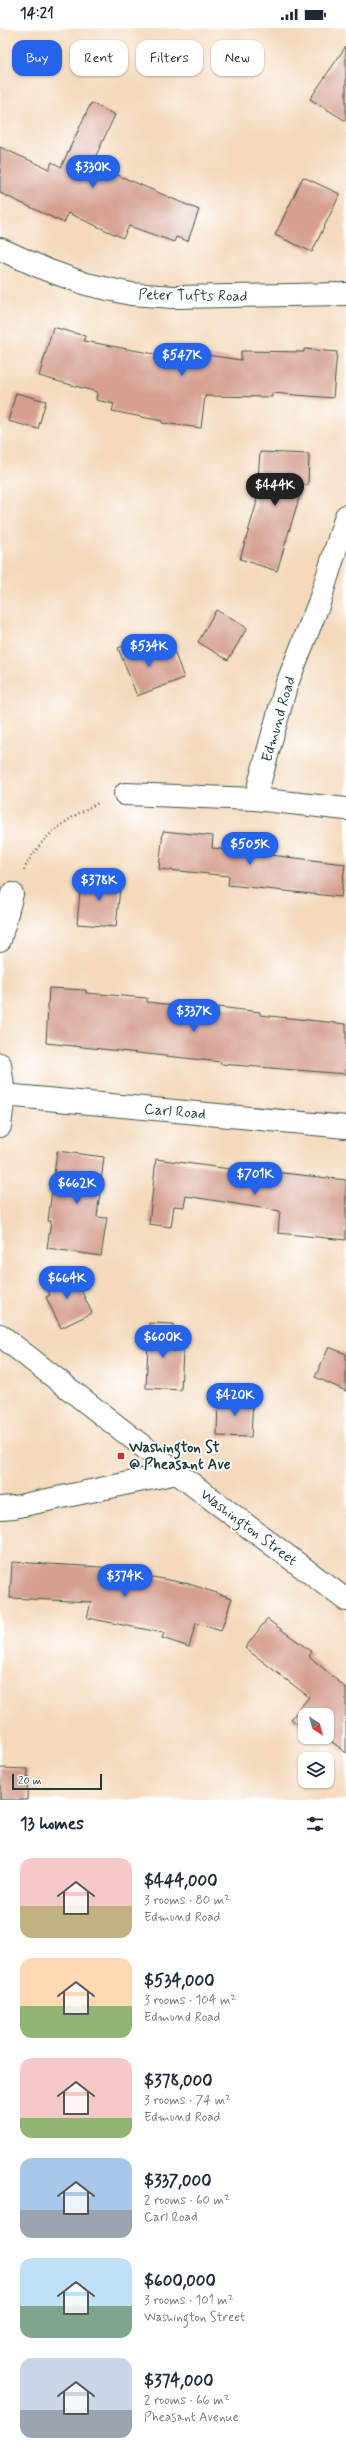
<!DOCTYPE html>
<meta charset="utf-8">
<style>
:root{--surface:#fff;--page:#f6f6f7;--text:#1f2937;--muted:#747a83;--accent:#2563eb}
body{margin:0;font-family:Mynerve,sans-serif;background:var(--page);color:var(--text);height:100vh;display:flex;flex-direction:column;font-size:15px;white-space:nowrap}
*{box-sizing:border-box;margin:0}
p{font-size:13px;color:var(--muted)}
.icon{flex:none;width:22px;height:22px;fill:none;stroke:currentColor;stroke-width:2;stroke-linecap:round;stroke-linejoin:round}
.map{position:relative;height:1772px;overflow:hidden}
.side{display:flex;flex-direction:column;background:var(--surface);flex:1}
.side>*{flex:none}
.hud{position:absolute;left:12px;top:12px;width:322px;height:36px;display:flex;gap:8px}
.needle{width:26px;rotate:144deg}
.controls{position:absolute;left:298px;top:1680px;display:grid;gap:8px}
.controls a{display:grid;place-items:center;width:36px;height:36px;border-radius:8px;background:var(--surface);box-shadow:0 1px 3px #0004;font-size:20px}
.scale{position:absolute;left:12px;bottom:10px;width:90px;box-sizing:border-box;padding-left:4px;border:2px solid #1f3d34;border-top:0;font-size:11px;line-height:14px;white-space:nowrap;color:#1f3d34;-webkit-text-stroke:3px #fff;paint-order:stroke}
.price{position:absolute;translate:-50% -34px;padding:0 9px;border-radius:14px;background:var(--accent);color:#fff;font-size:13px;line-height:26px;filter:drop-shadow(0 1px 2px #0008)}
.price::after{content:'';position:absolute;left:50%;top:24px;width:12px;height:9px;margin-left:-6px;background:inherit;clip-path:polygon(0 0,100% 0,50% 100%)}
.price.active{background:#222;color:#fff}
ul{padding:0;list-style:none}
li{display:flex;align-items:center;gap:12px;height:100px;padding:0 20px}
li span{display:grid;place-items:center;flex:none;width:112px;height:80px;border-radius:12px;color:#555}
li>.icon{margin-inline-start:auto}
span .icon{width:48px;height:48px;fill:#fffc;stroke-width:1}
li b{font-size:17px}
h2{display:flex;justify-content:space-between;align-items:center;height:48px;padding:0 20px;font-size:17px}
.tag{padding:0 14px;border-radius:12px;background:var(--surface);box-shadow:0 1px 3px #0004;font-size:14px;line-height:36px}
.tag.active{background:var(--accent);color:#fff}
.status{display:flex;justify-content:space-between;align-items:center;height:28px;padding:0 20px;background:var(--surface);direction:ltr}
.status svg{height:11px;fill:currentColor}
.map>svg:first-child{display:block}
.building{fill:#d6a091}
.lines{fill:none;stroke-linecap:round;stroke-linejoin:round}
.minor-casing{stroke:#3f5448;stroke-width:24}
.path{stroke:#3f5448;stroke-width:2.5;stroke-dasharray:1 3;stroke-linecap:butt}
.minor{stroke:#fff;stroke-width:22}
.poi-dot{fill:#c8321e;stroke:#fff;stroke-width:1.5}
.labels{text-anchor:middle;stroke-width:3.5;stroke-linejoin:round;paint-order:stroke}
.street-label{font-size:15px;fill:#1f3d34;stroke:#fff}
.poi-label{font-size:15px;font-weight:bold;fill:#1f3d34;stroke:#fff;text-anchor:start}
</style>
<div class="status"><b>14:21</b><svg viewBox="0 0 49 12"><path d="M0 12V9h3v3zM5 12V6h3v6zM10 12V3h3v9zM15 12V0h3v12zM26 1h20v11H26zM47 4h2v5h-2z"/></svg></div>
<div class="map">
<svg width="346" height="1772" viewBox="0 0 346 1772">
<rect width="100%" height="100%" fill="#fff"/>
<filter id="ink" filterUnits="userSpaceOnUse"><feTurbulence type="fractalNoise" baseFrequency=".025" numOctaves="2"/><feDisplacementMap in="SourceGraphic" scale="8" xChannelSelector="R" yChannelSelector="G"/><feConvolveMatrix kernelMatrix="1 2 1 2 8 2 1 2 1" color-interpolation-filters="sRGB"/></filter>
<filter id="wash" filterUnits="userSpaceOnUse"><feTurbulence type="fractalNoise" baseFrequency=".012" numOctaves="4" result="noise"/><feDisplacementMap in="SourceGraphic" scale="16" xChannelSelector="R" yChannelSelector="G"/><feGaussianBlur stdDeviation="0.9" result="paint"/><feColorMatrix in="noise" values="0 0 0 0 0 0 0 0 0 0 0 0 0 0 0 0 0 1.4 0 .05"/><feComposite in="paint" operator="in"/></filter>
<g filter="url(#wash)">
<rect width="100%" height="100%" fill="#f4d9bb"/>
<g id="blocks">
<path class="building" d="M 346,18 L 346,93 L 310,71 Z
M 91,75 L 115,87 L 92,136 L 199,182 L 188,213 L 176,209 L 174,214 L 129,198 L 123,210 L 68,185 L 64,195 L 0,165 L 0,119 L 49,141 L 52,134 L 61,139 Z
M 303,149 L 340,166 L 312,224 L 275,207 Z
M 53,299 L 85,308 L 84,313 L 171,329 L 172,322 L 241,332 L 241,323 L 304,324 L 304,321 L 337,324 L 333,370 L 272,365 L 272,369 L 205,368 L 201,400 L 162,395 L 162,393 L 112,383 L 114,376 L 96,372 L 97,364 L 39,348 Z
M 16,365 L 46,373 L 38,401 L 8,393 Z
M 260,424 L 309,426 L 308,458 L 303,457 L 277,543 L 240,531 L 256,477 Z
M 216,582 L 247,600 L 228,632 L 198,614 Z
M 140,612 L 148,633 L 174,623 L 184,650 L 137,668 L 118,620 Z
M 163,803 L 213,808 L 212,820 L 345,836 L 341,869 L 228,857 L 229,848 L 159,841 Z
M 97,847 L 121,850 L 116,899 L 77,896 L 81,853 L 96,854 Z
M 49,960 L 86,962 L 86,965 L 147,970 L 147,974 L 218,982 L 218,979 L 260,984 L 260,987 L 346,996 L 346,1046 L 220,1036 L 221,1034 L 46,1015 Z
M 57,1123 L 104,1129 L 97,1189 L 107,1190 L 101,1228 L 47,1220 L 51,1193 L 48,1193 Z
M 156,1131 L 237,1142 L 238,1140 L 346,1152 L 346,1212 L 278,1205 L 280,1183 L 186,1168 L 184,1179 L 174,1178 L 171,1199 L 149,1196 Z
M 73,1245 L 92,1285 L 61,1300 L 46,1269 L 50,1267 L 45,1257 Z
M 149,1295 L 174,1296 L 172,1323 L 183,1323 L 181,1362 L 146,1360 Z
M 329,1319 L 346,1326 L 346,1363 L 315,1349 Z
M 218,1370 L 253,1371 L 251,1409 L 217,1408 Z
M 12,1534 L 101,1539 L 189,1556 L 232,1570 L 221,1603 L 196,1595 L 189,1619 L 162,1610 L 164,1605 L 87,1590 L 91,1574 L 10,1570 Z
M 267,1591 L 312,1624 L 309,1628 L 346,1660 L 346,1725 L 326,1709 L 327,1687 L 305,1687 L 305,1702 L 291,1691 L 309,1669 L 245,1620 Z
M 0,1740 L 28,1741 L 27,1772 L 0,1772 Z"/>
</g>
</g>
<g filter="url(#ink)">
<use href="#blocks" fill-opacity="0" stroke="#3f5448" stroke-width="1"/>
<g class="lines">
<g class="minor-casing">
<path id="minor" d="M 0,221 L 47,242 L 86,256 L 131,266 L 173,269 L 346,266
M 125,766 L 255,771 L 346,781
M 255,771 L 286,658 L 319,575 L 346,488
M 0,912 L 12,866
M 0,1036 L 4,1067 L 0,1098
M 4,1067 L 346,1099
M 0,1307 L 177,1445 L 346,1572
M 0,1480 L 14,1479 L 177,1445"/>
</g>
<path class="path" d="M 24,842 C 40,808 68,790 100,774"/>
<use href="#minor" class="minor"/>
</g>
</g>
<rect class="poi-dot" x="117" y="1424" width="8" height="8" rx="2"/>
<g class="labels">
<g class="street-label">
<text transform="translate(193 267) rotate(1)" y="5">Peter Tufts Road</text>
<text transform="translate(278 691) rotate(-74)" y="5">Edmund Road</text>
<text transform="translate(175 1083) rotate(5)" y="5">Carl Road</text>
<text transform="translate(249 1499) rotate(37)" y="5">Washington Street</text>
</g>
<g class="poi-label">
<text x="129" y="1424">Washington St<tspan x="129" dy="17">@ Pheasant Ave</tspan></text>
</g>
</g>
</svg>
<div class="controls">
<a><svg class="needle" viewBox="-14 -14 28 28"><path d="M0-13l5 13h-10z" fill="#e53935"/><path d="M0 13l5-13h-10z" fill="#747a83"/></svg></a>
<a><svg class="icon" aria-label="layers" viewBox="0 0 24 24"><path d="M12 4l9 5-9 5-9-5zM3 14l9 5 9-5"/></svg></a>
</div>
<div class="scale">20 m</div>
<b class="price" style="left:93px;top:161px">$330K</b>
<b class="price" style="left:182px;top:349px">$547K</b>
<b class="price active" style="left:275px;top:479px">$444K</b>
<b class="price" style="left:149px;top:640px">$534K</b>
<b class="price" style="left:250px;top:838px">$505K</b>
<b class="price" style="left:99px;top:874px">$378K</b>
<b class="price" style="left:194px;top:1005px">$337K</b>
<b class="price" style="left:255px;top:1168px">$701K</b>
<b class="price" style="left:77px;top:1177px">$662K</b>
<b class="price" style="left:67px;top:1272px">$664K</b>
<b class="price" style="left:163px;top:1331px">$600K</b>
<b class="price" style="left:235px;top:1389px">$420K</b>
<b class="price" style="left:125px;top:1570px">$374K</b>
<div class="hud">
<a class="tag active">Buy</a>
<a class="tag">Rent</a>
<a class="tag">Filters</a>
<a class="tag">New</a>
</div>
</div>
<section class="side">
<h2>13 homes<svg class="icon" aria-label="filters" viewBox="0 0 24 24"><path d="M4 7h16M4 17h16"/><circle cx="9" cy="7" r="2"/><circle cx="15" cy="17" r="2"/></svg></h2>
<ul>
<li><span style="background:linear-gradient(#f6c9c9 60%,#c2b280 0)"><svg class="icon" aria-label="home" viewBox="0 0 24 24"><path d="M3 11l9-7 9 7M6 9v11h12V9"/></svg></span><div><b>$444,000</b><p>3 rooms · 80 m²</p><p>Edmund Road</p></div></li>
<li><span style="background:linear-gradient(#ffd9b3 60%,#8fb573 0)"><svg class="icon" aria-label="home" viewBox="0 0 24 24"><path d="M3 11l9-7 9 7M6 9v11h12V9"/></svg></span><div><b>$534,000</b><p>3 rooms · 104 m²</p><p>Edmund Road</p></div></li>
<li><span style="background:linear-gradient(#f6c9c9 75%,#8fb573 0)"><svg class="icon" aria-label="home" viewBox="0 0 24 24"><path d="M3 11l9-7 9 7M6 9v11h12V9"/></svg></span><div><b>$378,000</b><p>3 rooms · 74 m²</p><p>Edmund Road</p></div></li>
<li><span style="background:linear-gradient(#a9c7e8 65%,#9aa5b1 0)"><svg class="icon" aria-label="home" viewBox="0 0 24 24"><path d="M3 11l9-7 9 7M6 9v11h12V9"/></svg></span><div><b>$337,000</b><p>2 rooms · 60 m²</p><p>Carl Road</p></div></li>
<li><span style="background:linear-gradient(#bfe0f5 60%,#7fa58c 0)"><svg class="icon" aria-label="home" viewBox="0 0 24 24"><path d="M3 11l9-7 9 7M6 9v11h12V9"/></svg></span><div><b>$600,000</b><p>3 rooms · 101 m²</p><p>Washington Street</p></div></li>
<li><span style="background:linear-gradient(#c9d6e8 65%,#9aa5b1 0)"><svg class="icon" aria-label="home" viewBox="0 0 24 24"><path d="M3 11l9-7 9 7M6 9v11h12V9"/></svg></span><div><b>$374,000</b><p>2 rooms · 66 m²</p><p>Pheasant Avenue</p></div></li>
</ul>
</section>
